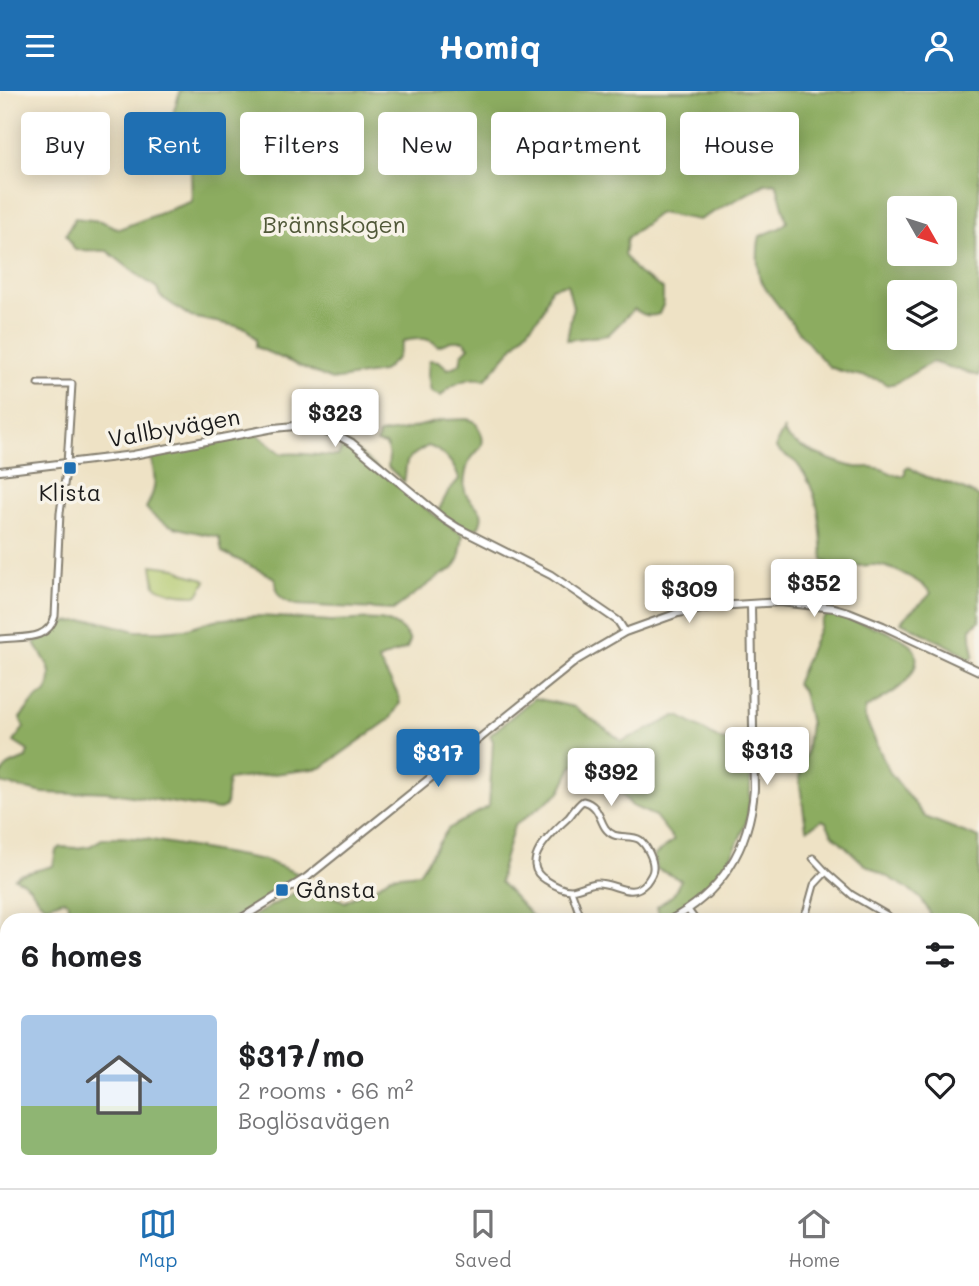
<!DOCTYPE html>
<meta charset="utf-8">
<style>
:root{--surface:#fff;--page:#f6f6f6;--text:#202124;--muted:#757577;--line:#e0e0e0;--accent:#1f6fb2}
body{margin:0;font-family:Mali,sans-serif;background:var(--page);color:var(--text);height:100vh;display:flex;flex-direction:column;font-size:26px;white-space:nowrap}
*{box-sizing:border-box;margin:0}
p{font-size:23px;color:var(--muted)}
.icon{flex:none;width:38px;height:38px;fill:none;stroke:currentColor;stroke-width:2;stroke-linecap:round;stroke-linejoin:round}
.map{position:relative;flex:1;overflow:hidden}
.drawer{position:absolute;left:0px;top:822px;width:980px;height:275px;display:flex;flex-direction:column;background:var(--surface);border-radius:21px 21px 0 0;box-shadow:0 4px 18px #0003}
.drawer>*{flex:none}
.banner{position:absolute;left:21px;top:21px;width:938px;height:63px;display:flex;gap:14px}
.needle{width:46px;rotate:129deg}
.tools{position:absolute;left:887px;top:105px;display:grid;gap:14px}
.tools a{display:grid;place-items:center;width:70px;height:70px;border-radius:7px;background:var(--surface);box-shadow:0 4px 18px #0003;font-size:35px}
.price{position:absolute;translate:-50% -60px;padding:0 16px;border-radius:7px;background:#fff;color:#222;font-size:23px;line-height:46px;filter:drop-shadow(0 2px 4px #0008)}
.price::after{content:'';position:absolute;left:50%;top:42px;width:21px;height:16px;margin-left:-10px;background:inherit;clip-path:polygon(0 0,100% 0,50% 100%)}
.price.on{background:var(--accent);color:#fff}
ul{padding:0;list-style:none}
li{display:flex;align-items:center;gap:21px;height:175px;padding:0 21px}
li span{display:grid;place-items:center;flex:none;width:196px;height:140px;border-radius:7px;color:#555}
li>.icon{margin-inline-start:auto}
span .icon{width:84px;height:84px;fill:#fffc;stroke-width:1}
li b{font-size:30px}
h2{display:flex;justify-content:space-between;align-items:center;height:84px;padding:0 21px;font-size:30px}
.tag{padding:0 24px;border-radius:7px;background:var(--surface);box-shadow:0 4px 18px #0003;font-size:24px;line-height:63px}
.tag.on{background:var(--accent);color:#fff}
header{display:flex;justify-content:space-between;align-items:center;height:91px;padding:0 21px;background:var(--accent);color:#fff;font-size:32px;font-weight:700}
.dock{display:flex;justify-content:space-around;align-items:center;height:98px;border-top:2px solid var(--line);background:var(--surface);font-size:19px;color:var(--muted)}
.dock a{display:grid;justify-items:center;gap:4px}
.dock .on{color:var(--accent)}
.map>svg:first-child{display:block}
.green{fill:#b1c86c;stroke:#667244;stroke-width:2}
.forest{fill:#8cac60;stroke:#54643e;stroke-width:2;fill-rule:evenodd}
.lines{fill:none;stroke-linecap:round;stroke-linejoin:round}
.minor-casing{stroke:#857f70;stroke-width:9}
.tertiary-casing{stroke:#857f70;stroke-width:10}
.minor{stroke:#fff;stroke-width:5}
.tertiary{stroke:#fff;stroke-width:6}
.poi-dot{fill:#1f6fb2;stroke:#f7f3e8;stroke-width:2.5}
.labels{text-anchor:middle;stroke-width:7;stroke-linejoin:round;paint-order:stroke}
.park-label{font-size:23px;fill:#505838;stroke:#f7f3e8}
.street-label{font-size:23px;fill:#1c1c1c;stroke:#f7f3e8}
.poi-label{font-size:23px;fill:#1c1c1c;stroke:#f7f3e8}
</style>
<header><svg class="icon" aria-label="menu" viewBox="0 0 24 24"><path d="M4 6h16M4 12h16M4 18h16"/></svg>Homiq<svg class="icon" aria-label="person" viewBox="0 0 24 24"><circle cx="12" cy="8" r="4"/><path d="M4 21q1-7 8-7t8 7"/></svg></header>
<div class="map">
<svg width="979" height="1097" viewBox="0 0 979 1097">
<rect width="100%" height="100%" fill="#f7f3e8"/>
<filter id="ink" filterUnits="userSpaceOnUse"><feTurbulence type="fractalNoise" baseFrequency=".0143" numOctaves="2"/><feDisplacementMap in="SourceGraphic" scale="14" xChannelSelector="R" yChannelSelector="G"/><feConvolveMatrix kernelMatrix="1 2 1 2 8 2 1 2 1" color-interpolation-filters="sRGB"/></filter>
<filter id="wash" filterUnits="userSpaceOnUse"><feTurbulence type="fractalNoise" baseFrequency=".00686" numOctaves="4" result="noise"/><feDisplacementMap in="SourceGraphic" scale="28" xChannelSelector="R" yChannelSelector="G"/><feGaussianBlur stdDeviation="1.57" result="paint"/><feColorMatrix in="noise" values="0 0 0 0 0 0 0 0 0 0 0 0 0 0 0 0 0 1.4 0 .05"/><feComposite in="paint" operator="in"/></filter>
<g filter="url(#wash)">
<rect width="100%" height="100%" fill="#eee2c5"/>
<path class="green" d="M 152,474 L 176,477 L 186,483 L 201,487 L 206,490 L 198,504 C 183,504 169,503 155,495 Z
M 647,1090 L 693,1090 L 703,1096 L 733,1090 L 758,1090 L 726,1097 L 638,1097 Z"/>
<path class="forest" d="M 180,0 L 979,0 L 979,285 L 932,271 L 896,292 L 887,294 L 882,290 C 867,285 844,283 830,276 C 822,271 763,197 760,188 C 757,178 757,155 760,145 L 780,137 L 787,131 L 777,94 L 774,92 L 765,93 L 699,129 L 659,122 L 627,147 L 624,164 L 638,182 L 663,198 L 663,214 L 659,223 C 648,227 642,223 634,218 L 608,244 L 567,249 L 573,216 L 567,193 L 551,197 L 542,222 L 485,289 C 470,284 451,293 441,305 L 431,301 L 428,284 L 429,269 L 439,270 L 448,278 L 460,273 L 462,263 L 469,256 L 464,250 L 451,250 L 438,255 C 428,245 416,248 403,250 L 397,267 L 382,281 L 332,289 L 256,256 L 256,248 L 246,237 L 191,226 L 160,205 L 157,197 L 139,185 L 107,160 L 75,159 L 66,143 L 75,127 L 101,130 L 119,138 L 192,110 L 191,78 L 176,48 L 172,26 ZM 900,117 L 945,117 L 945,163 L 900,163 ZM 900,201 L 945,201 L 945,247 L 900,247 Z
M 467,328 L 474,330 C 477,334 481,340 482,345 C 485,356 476,360 471,368 C 466,374 463,393 465,400 C 469,417 490,414 478,437 C 463,441 449,429 438,420 L 448,401 L 459,388 C 454,373 444,360 428,355 C 422,359 410,364 407,371 C 405,377 406,384 404,391 L 388,376 L 389,365 L 386,354 L 377,352 L 379,343 L 400,340 L 443,329 Z
M 784,338 C 784,340 784,342 785,343 C 791,355 842,374 855,376 C 862,377 870,375 877,377 C 887,378 893,386 903,385 L 905,383 L 905,378 L 907,376 L 911,377 C 921,386 935,388 947,392 C 958,396 969,400 979,406 L 979,530 L 971,537 C 970,547 973,555 974,564 L 971,568 L 965,567 L 963,562 L 901,531 C 909,519 922,514 931,502 C 922,490 888,473 872,474 C 857,474 837,480 823,469 C 821,437 820,400 798,374 C 792,366 782,365 776,357 L 777,351 Z
M 257,343 L 282,363 C 301,361 319,365 338,365 L 344,351 L 350,354 L 422,415 L 463,444 L 459,469 L 453,478 L 441,484 L 393,519 L 296,514 C 279,508 277,505 275,487 L 222,461 L 219,446 C 194,440 162,439 146,417 C 157,397 156,388 151,367 L 181,359 Z
M 827,524 C 847,527 903,541 914,558 C 920,569 914,581 907,589 C 897,601 880,609 866,617 L 864,625 L 889,680 L 925,726 L 979,747 L 979,868 L 973,871 L 973,830 L 931,829 L 929,820 L 920,807 L 909,798 L 864,773 L 832,743 L 826,731 L 822,729 L 808,738 L 806,737 L 799,687 L 806,663 L 810,633 L 803,601 L 796,593 L 823,528 Z
M 253,525 C 279,525 304,529 330,530 C 346,530 364,527 380,529 C 393,531 405,538 410,550 L 407,557 L 378,569 L 398,603 L 400,612 L 390,628 L 321,677 L 228,689 L 226,715 L 218,719 L 107,701 L 86,700 L 76,703 L 43,702 L 0,692 C 1,674 12,673 26,667 L 28,660 L 14,651 L 24,636 L 20,627 L 37,606 L 47,601 C 55,575 46,573 34,551 C 48,547 54,542 59,528 L 62,531 L 66,531 L 94,529 L 136,540 L 162,540 L 185,538 L 214,529 Z
M 534,607 L 574,616 L 622,650 L 654,636 L 675,625 L 679,625 L 723,650 L 748,641 C 750,669 752,696 748,723 C 747,731 744,737 741,744 C 726,783 698,812 660,829 L 657,816 L 673,804 L 681,789 L 657,778 L 654,765 L 674,749 L 655,725 L 632,715 L 612,691 L 592,678 L 573,674 L 560,701 L 514,735 L 501,780 L 500,791 L 536,829 L 245,830 L 306,795 C 319,800 333,804 345,811 L 362,801 L 368,802 L 391,785 L 419,782 L 448,738 L 489,715 L 493,650 L 490,644 Z
M 121,746 L 146,748 L 264,769 L 304,785 L 229,830 L 98,830 L 98,828 C 91,826 80,829 72,829 L 69,827 L 68,811 L 63,809 L 46,815 C 33,808 36,800 26,793 C 23,790 18,789 15,787 L 19,784 L 53,775 L 56,760 L 61,756 L 76,757 L 90,755 L 102,748 Z
M 973,905 L 979,906 L 979,1097 L 964,1094 L 963,1097 L 868,1097 L 861,1090 L 973,1090 Z
M 405,1090 L 515,1090 L 525,1097 L 402,1097 Z"/>
</g>
<g filter="url(#ink)">
<g class="lines">
<g class="minor-casing">
<path id="minor" d="M 0,548 C 21,545 48,551 55,525 L 60,422 L 67,373 L 72,293 L 38,293
M 583,710 C 604,715 597,737 614,744 C 622,747 633,744 640,749 C 647,755 654,769 653,778 C 653,782 649,788 646,792 C 630,809 615,791 596,792 C 588,793 579,798 571,799 C 563,799 552,793 546,789 C 516,772 555,739 569,726 C 574,720 577,714 583,710 Z
M 813,767 L 826,781
M 571,799 L 582,830
M 688,819 L 696,830
M 801,830 L 807,819 L 814,794 L 826,781 L 852,804 L 888,825 L 893,830
M 0,1035 L 7,1036
M 332,1090 L 336,1097
M 561,1090 C 570,1096 576,1097 584,1090
M 168,1097 L 172,1090
M 816,1097 L 817,1094"/>
</g>
<g class="tertiary-casing">
<path id="tertiary" d="M 0,380 L 133,364 L 274,337 L 295,335 L 310,336 L 339,345 L 352,352 L 444,428 L 458,437 L 551,484 L 618,530 L 625,541
M 237,830 L 306,787 L 577,569 L 625,541 L 678,522 L 718,515 L 780,511 L 834,517 L 851,522 L 883,535 L 979,580
M 668,830 C 721,803 750,757 754,698 L 751,514
M 0,963 L 7,959
M 236,1097 L 244,1090"/>
</g>
<use href="#minor" class="minor"/>
<use href="#tertiary" class="tertiary"/>
</g>
</g>
<g class="poi-dot">
<rect x="63" y="370" width="14" height="14" rx="3.5"/>
<rect x="275" y="792" width="14" height="14" rx="3.5"/>
</g>
<g class="labels">
<g class="park-label">
<text x="334" y="142">Brännskogen</text>
</g>
<g class="street-label">
<text transform="translate(174 337) rotate(-10)" y="8">Vallbyvägen</text>
</g>
<g class="poi-label">
<text x="70" y="410">Klista</text>
<text x="296" y="807" text-anchor="start">Gånsta</text>
</g>
</g>
</svg>
<div class="tools">
<a><svg class="needle" viewBox="-14 -14 28 28"><path d="M0-13l5 13h-10z" fill="#e53935"/><path d="M0 13l5-13h-10z" fill="#757577"/></svg></a>
<a><svg class="icon" aria-label="layers" viewBox="0 0 24 24"><path d="M12 4l9 5-9 5-9-5zM3 14l9 5 9-5"/></svg></a>
</div>
<b class="price" style="left:335px;top:358px">$323</b>
<b class="price" style="left:814px;top:528px">$352</b>
<b class="price" style="left:689px;top:534px">$309</b>
<b class="price" style="left:767px;top:696px">$313</b>
<b class="price on" style="left:438px;top:698px">$317</b>
<b class="price" style="left:611px;top:717px">$392</b>
<div class="banner">
<a class="tag">Buy</a>
<a class="tag on">Rent</a>
<a class="tag">Filters</a>
<a class="tag">New</a>
<a class="tag">Apartment</a>
<a class="tag">House</a>
</div>
<section class="drawer">
<h2>6 homes<svg class="icon" aria-label="filters" viewBox="0 0 24 24"><path d="M4 7h16M4 17h16"/><circle cx="9" cy="7" r="2"/><circle cx="15" cy="17" r="2"/></svg></h2>
<ul>
<li><span style="background:linear-gradient(#a9c7e8 65%,#8fb573 0)"><svg class="icon" aria-label="home" viewBox="0 0 24 24"><path d="M3 11l9-7 9 7M6 9v11h12V9"/></svg></span><div><b>$317/mo</b><p>2 rooms · 66 m²</p><p>Boglösavägen</p></div><svg class="icon" aria-label="heart" viewBox="0 0 24 24"><path d="M12 20l-8-8c-3-5 5-10 8-4 3-6 11-1 8 4z"/></svg></li>
</ul>
</section>
</div>
<nav class="dock">
<a class="on"><svg class="icon" aria-label="map" viewBox="0 0 24 24"><path d="M3 6l6-2 6 2 6-2v14l-6 2-6-2-6 2zM9 4v14M15 6v14"/></svg>Map</a>
<a><svg class="icon" aria-label="saved" viewBox="0 0 24 24"><path d="M7 4h10v16l-5-4-5 4z"/></svg>Saved</a>
<a><svg class="icon" aria-label="home" viewBox="0 0 24 24"><path d="M3 11l9-7 9 7M6 9v11h12V9"/></svg>Home</a>
</nav>
